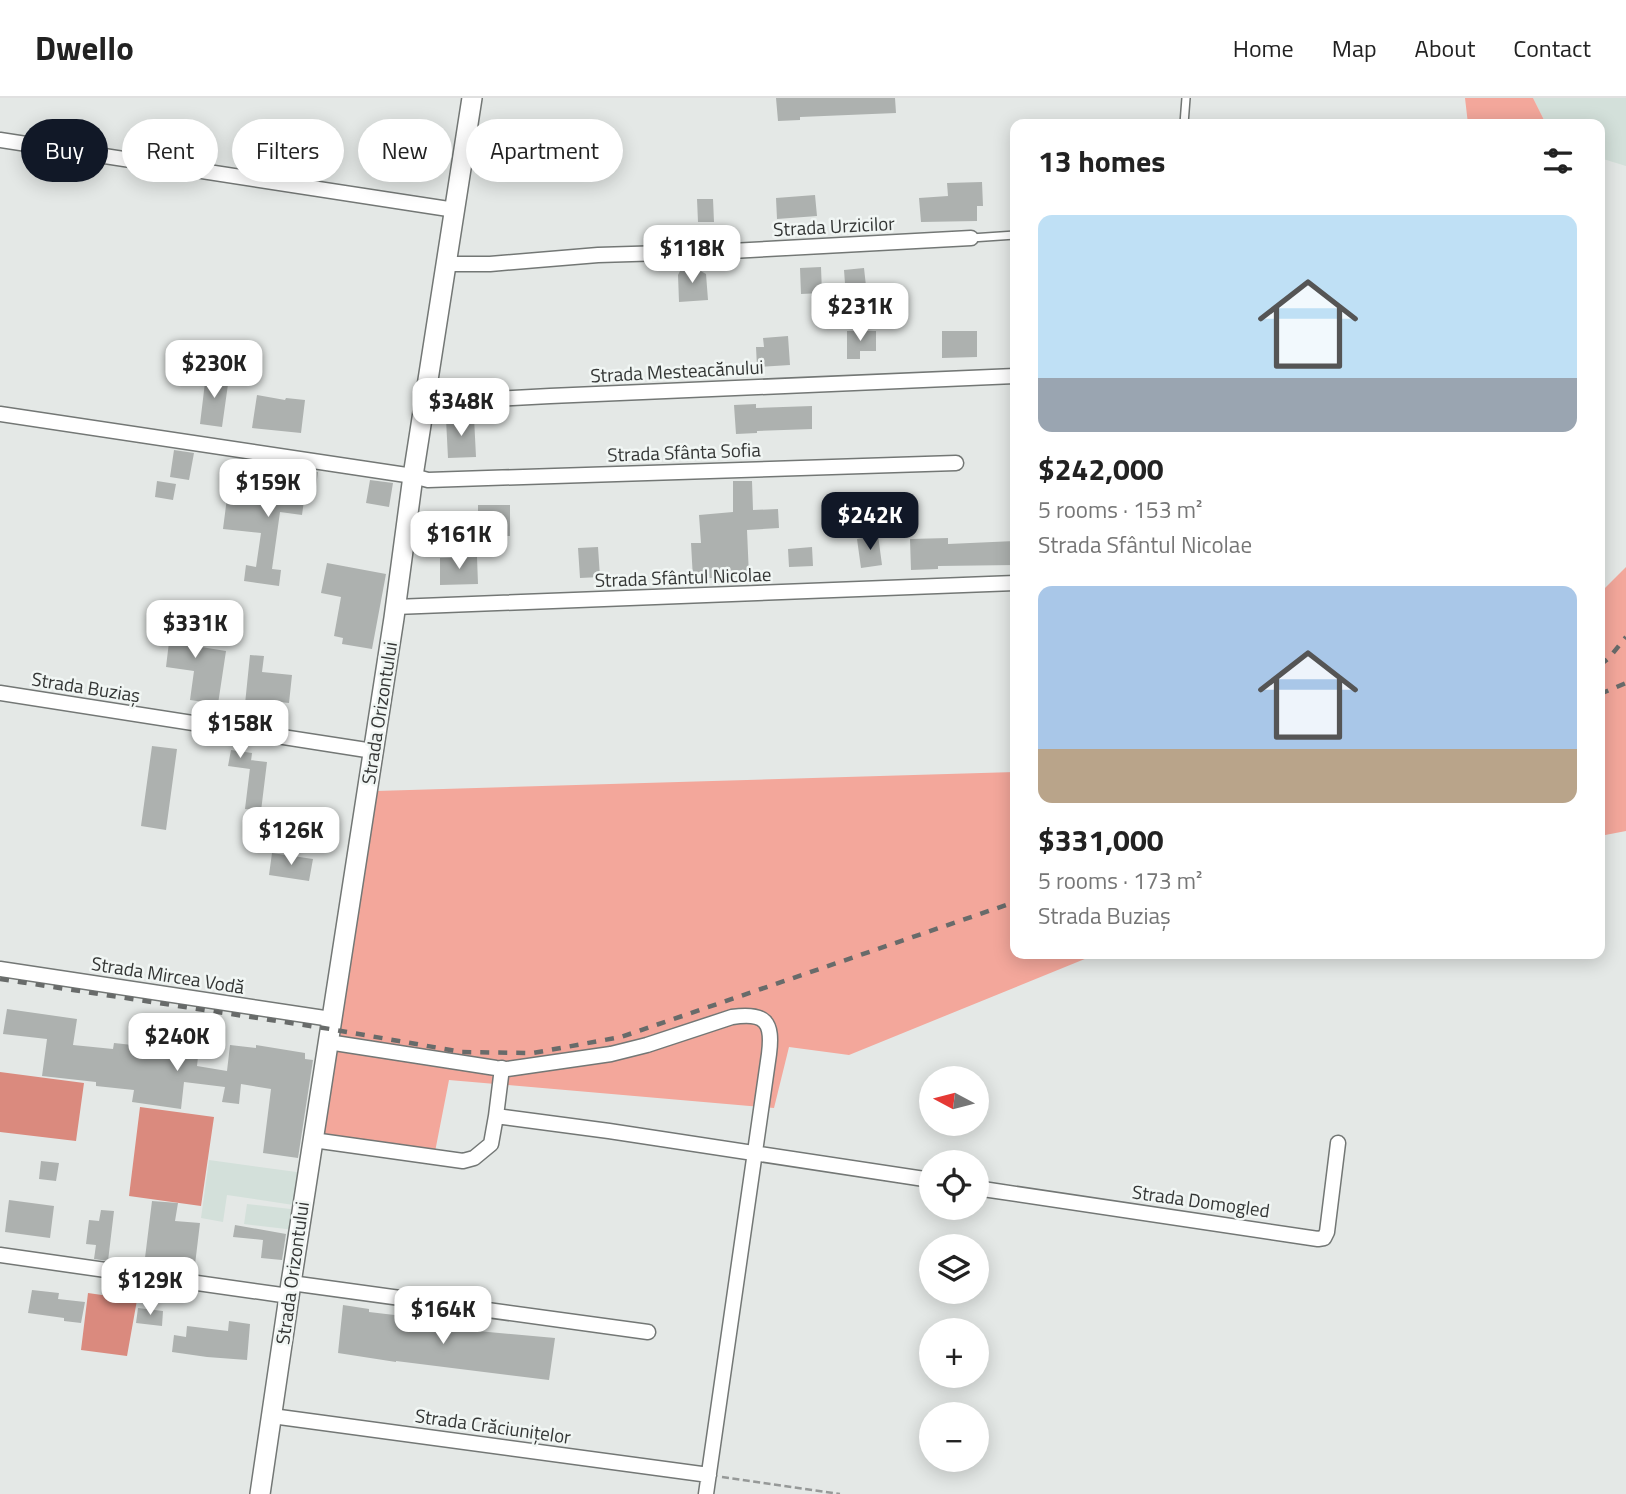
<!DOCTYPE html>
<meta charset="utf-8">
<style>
:root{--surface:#fff;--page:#f6f6f6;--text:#222;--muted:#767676;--line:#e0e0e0;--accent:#111827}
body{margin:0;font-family:"Titillium Web",sans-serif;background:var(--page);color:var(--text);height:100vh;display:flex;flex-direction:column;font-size:26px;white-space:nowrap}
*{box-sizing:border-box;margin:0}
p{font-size:23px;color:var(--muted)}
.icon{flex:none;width:38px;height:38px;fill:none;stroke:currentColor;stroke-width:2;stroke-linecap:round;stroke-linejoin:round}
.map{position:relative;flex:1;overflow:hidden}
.drawer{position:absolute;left:1010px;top:21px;width:595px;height:840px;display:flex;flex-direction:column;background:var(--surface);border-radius:14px;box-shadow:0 4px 18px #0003}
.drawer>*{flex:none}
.top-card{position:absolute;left:21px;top:21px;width:665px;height:63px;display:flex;gap:14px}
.needle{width:46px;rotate:277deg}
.buttons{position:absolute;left:919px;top:968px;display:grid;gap:14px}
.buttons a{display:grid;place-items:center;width:70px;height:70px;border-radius:50%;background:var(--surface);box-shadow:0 4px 18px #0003;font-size:35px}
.price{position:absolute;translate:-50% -60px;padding:0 16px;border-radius:14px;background:#fff;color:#222;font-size:23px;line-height:46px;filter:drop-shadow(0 2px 4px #0008)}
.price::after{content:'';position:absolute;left:50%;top:42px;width:21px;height:16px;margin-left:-10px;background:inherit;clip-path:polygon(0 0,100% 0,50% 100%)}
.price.on{background:var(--accent);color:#fff}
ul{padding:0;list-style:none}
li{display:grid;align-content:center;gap:14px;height:371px;padding:0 28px}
li span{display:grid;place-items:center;height:217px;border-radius:14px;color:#555}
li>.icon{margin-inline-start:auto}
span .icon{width:126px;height:126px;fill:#fffc;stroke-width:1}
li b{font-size:30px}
h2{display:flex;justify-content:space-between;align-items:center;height:84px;padding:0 28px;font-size:30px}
.tag{padding:0 24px;border-radius:32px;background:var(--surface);box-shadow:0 4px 18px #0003;font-size:24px;line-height:63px}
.tag.on{background:var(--accent);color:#fff}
header{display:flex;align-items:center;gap:42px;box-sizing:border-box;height:98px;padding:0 35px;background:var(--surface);border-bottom:2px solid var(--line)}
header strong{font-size:33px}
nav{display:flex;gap:38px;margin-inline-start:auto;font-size:24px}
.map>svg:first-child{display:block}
.built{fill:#d3e0da}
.green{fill:#f3a79b}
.forest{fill:#da8a7e}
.building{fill:#adb1af}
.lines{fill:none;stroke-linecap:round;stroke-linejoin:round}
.lane-casing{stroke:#737775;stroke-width:10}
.street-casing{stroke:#737775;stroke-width:17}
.secondary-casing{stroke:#737775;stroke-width:22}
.path{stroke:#969998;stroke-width:2.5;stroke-dasharray:7 3.5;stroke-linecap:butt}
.lane{stroke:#fff;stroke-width:7}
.street{stroke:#fff;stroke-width:14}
.secondary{stroke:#fff;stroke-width:19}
.rail{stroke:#686b6a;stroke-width:4.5;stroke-dasharray:9 9;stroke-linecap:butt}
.labels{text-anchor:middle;stroke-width:5;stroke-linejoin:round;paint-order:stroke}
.street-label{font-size:19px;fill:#343635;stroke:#f1f6f4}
</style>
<header>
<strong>Dwello</strong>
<nav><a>Home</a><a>Map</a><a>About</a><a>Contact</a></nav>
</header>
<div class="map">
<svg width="1626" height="1396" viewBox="0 0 1626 1396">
<rect width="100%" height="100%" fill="#e4e8e6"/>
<path class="built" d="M 1533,0 L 1626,0 L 1626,68 L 1600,60 L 1600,26 L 1546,26 Z
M 209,1062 L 304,1075 L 300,1108 L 227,1097 L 223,1124 L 201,1120 Z
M 247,1106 L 299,1112 L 295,1132 L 244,1126 Z"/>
<path class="green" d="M 1465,0 L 1533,0 L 1546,26 L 1468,26 Z
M 1626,469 L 1626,733 L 1600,738 L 1600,495 Z
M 1015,674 L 1015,856 L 1097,856 L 849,957 L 789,949 L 774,1010 L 449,982 L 434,1059 L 322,1042 L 376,693 Z"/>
<path class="forest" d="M 0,974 L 84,985 L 76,1043 L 0,1034 Z
M 140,1009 L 214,1019 L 201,1108 L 129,1098 Z
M 88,1195 L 137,1202 L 127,1258 L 81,1252 Z"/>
<path class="building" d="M 776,0 L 895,0 L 896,15 L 800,19 L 800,22 L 778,23 Z
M 982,84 L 983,108 L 977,108 L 977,123 L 921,124 L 919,100 L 948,98 L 947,85 Z
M 815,97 L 817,118 L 777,121 L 776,100 Z
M 697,101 L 713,101 L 714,124 L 698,124 Z
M 693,167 L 699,172 L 706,176 L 708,202 L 679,204 L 678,177 L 682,169 Z
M 821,169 L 822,195 L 801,196 L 800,170 Z
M 864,170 L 867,197 L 846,199 L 844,172 Z
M 847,233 L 876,233 L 876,253 L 860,253 L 860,261 L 847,261 Z
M 942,233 L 977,233 L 977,259 L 942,260 Z
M 788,238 L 790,267 L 757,269 L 756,249 L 764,249 L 763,240 Z
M 206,276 L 229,279 L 222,329 L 200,326 Z
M 257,297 L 285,302 L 286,300 L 305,302 L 301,335 L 252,330 Z
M 756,306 L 756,310 L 812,308 L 812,331 L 757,333 L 757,335 L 736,336 L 734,307 Z
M 474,319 L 476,359 L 448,360 L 446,321 Z
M 174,352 L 194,355 L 189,382 L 170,379 Z
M 297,371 L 318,374 L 315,396 L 305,395 L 302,417 L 280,414 L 272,471 L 281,472 L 279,488 L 244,483 L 246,467 L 256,469 L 261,435 L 223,431 L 227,400 L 248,402 L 250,386 L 268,388 L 268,384 L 295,388 Z
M 370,382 L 393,385 L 389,409 L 366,405 Z
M 157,383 L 176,386 L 173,402 L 155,399 Z
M 733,383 L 752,383 L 753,412 L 778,411 L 779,430 L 747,432 L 749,478 L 693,481 L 691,445 L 701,445 L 699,417 L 733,414 Z
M 478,407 L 510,407 L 510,438 L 503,438 L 503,455 L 478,456 Z
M 878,437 L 882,467 L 861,470 L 857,441 Z
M 948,440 L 948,446 L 1015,443 L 1015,467 L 938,468 L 938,471 L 911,472 L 910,441 Z
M 598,449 L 600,479 L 580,480 L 578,450 Z
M 812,449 L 813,468 L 789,469 L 788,451 Z
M 477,459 L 478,486 L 440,487 L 440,460 Z
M 327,465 L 386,476 L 372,551 L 342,546 L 343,540 L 334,538 L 341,499 L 321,495 Z
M 173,511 L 193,514 L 189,547 L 226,553 L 218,606 L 190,602 L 194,573 L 166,569 Z
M 250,557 L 264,558 L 262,574 L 292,577 L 289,605 L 259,602 L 259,607 L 245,606 Z
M 152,648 L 177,651 L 166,732 L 141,728 Z
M 231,652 L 252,655 L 250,671 L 228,668 Z
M 251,662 L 267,664 L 261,713 L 245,711 Z
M 272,755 L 313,761 L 309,783 L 269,777 Z
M 7,911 L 77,921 L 73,947 L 113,951 L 114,945 L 151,949 L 152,936 L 176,939 L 175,943 L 194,945 L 193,950 L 199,950 L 197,968 L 227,973 L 230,947 L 256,950 L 256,947 L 305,955 L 305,961 L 313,962 L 298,1060 L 263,1055 L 271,991 L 241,986 L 239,1006 L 222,1004 L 225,989 L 184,984 L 181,1011 L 132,1004 L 134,992 L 96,988 L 96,984 L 42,978 L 47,941 L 3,936 Z
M 41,1063 L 59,1065 L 56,1083 L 39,1081 Z
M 9,1102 L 54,1108 L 50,1140 L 5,1134 Z
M 152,1103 L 178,1105 L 175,1123 L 200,1125 L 194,1175 L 144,1168 Z
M 101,1112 L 114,1113 L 108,1163 L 94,1161 L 96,1147 L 86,1146 L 89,1122 L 99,1123 Z
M 235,1127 L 286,1136 L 282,1162 L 261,1160 L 263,1142 L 233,1139 Z
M 32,1192 L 59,1195 L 58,1201 L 85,1204 L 81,1225 L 64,1223 L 64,1220 L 28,1215 Z
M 343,1207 L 369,1211 L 369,1214 L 403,1218 L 402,1226 L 555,1240 L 549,1282 L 396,1263 L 396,1264 L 338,1255 Z
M 138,1210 L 163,1213 L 162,1228 L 136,1225 Z
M 229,1223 L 250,1226 L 247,1262 L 207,1259 L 172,1254 L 174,1237 L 186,1239 L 187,1228 L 228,1233 Z"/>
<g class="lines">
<g class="lane-casing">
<path id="lane" d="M 1184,26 L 1186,0
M 971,140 L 1015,137"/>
</g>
<g class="street-casing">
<path id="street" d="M 0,42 L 455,112
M 447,166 L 490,166 L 598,157 L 731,153 L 971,140
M 425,305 L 550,298 L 1015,278
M 0,316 L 413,378 L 428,382 L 956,365
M 395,509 L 1015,485
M 0,595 L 373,653
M 0,871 L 331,921
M 328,944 L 496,970 L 507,971 L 611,956 L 647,947 L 732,919 C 766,914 773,924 769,956 L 706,1396
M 496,1018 L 502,970
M 313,1042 L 463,1063 L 474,1060 L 491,1046 L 496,1018 L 609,1033 L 931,1082
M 976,1090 L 1318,1141 L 1324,1140 L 1327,1134 L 1338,1045
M 0,1157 L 289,1198
M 291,1185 L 648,1234
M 272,1318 L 709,1377"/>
</g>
<g class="secondary-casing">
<path id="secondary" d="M 260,1396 L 291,1185 L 394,520 L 413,378 L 472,0"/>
</g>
<path class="path" d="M 722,1379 L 840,1396"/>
<use href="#lane" class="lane"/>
<use href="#street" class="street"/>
<use href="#secondary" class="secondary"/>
<path class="rail" d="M 1600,567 L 1609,560 L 1626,539
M 1600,596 L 1626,585
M 0,881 L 330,931 L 462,954 L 533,955 L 621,939 L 1015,804"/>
</g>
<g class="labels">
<g class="street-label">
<text transform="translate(834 128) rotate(-3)" y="7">Strada Urzicilor</text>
<text transform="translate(677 273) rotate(-3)" y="7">Strada Mesteacănului</text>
<text transform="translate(684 354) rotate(-2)" y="7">Strada Sfânta Sofia</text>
<text transform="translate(683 479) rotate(-2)" y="7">Strada Sfântul Nicolae</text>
<text transform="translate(86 589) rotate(9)" y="7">Strada Buziaș</text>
<text transform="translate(379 615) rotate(-81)" y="7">Strada Orizontului</text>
<text transform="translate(168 877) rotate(9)" y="7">Strada Mircea Vodă</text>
<text transform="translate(1201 1103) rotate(8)" y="7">Strada Domogled</text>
<text transform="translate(292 1175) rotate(-82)" y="7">Strada Orizontului</text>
<text transform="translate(493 1328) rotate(8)" y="7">Strada Crăciunițelor</text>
</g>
</g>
</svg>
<div class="buttons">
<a><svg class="needle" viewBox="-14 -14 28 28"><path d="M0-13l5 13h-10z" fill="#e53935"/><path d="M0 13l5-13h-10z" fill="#767676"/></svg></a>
<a><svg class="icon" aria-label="locate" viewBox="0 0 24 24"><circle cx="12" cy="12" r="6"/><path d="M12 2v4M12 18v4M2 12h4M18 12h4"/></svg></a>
<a><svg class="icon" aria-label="layers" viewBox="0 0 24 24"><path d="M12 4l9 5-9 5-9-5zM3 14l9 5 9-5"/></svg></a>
<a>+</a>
<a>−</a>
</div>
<b class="price" style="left:692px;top:187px">$118K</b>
<b class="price" style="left:860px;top:245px">$231K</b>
<b class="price" style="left:214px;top:302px">$230K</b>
<b class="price" style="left:461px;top:340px">$348K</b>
<b class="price" style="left:268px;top:421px">$159K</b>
<b class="price on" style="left:870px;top:454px">$242K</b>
<b class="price" style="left:459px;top:473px">$161K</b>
<b class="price" style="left:195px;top:562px">$331K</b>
<b class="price" style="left:240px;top:662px">$158K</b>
<b class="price" style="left:291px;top:769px">$126K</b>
<b class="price" style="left:177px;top:975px">$240K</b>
<b class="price" style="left:150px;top:1219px">$129K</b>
<b class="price" style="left:443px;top:1248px">$164K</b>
<div class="top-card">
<a class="tag on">Buy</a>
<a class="tag">Rent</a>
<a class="tag">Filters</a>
<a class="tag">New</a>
<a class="tag">Apartment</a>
</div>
<section class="drawer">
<h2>13 homes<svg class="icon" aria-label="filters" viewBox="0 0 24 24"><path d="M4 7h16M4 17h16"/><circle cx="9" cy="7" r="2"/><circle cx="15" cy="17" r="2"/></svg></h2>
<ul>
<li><span style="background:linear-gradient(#bfe0f5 75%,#9aa5b1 0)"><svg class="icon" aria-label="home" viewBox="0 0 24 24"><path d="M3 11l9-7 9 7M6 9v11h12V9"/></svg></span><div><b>$242,000</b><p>5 rooms · 153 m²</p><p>Strada Sfântul Nicolae</p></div></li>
<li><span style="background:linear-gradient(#a9c7e8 75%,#b9a48a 0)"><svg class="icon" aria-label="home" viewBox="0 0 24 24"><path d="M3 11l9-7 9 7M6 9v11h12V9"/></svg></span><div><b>$331,000</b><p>5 rooms · 173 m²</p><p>Strada Buziaș</p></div></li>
</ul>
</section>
</div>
